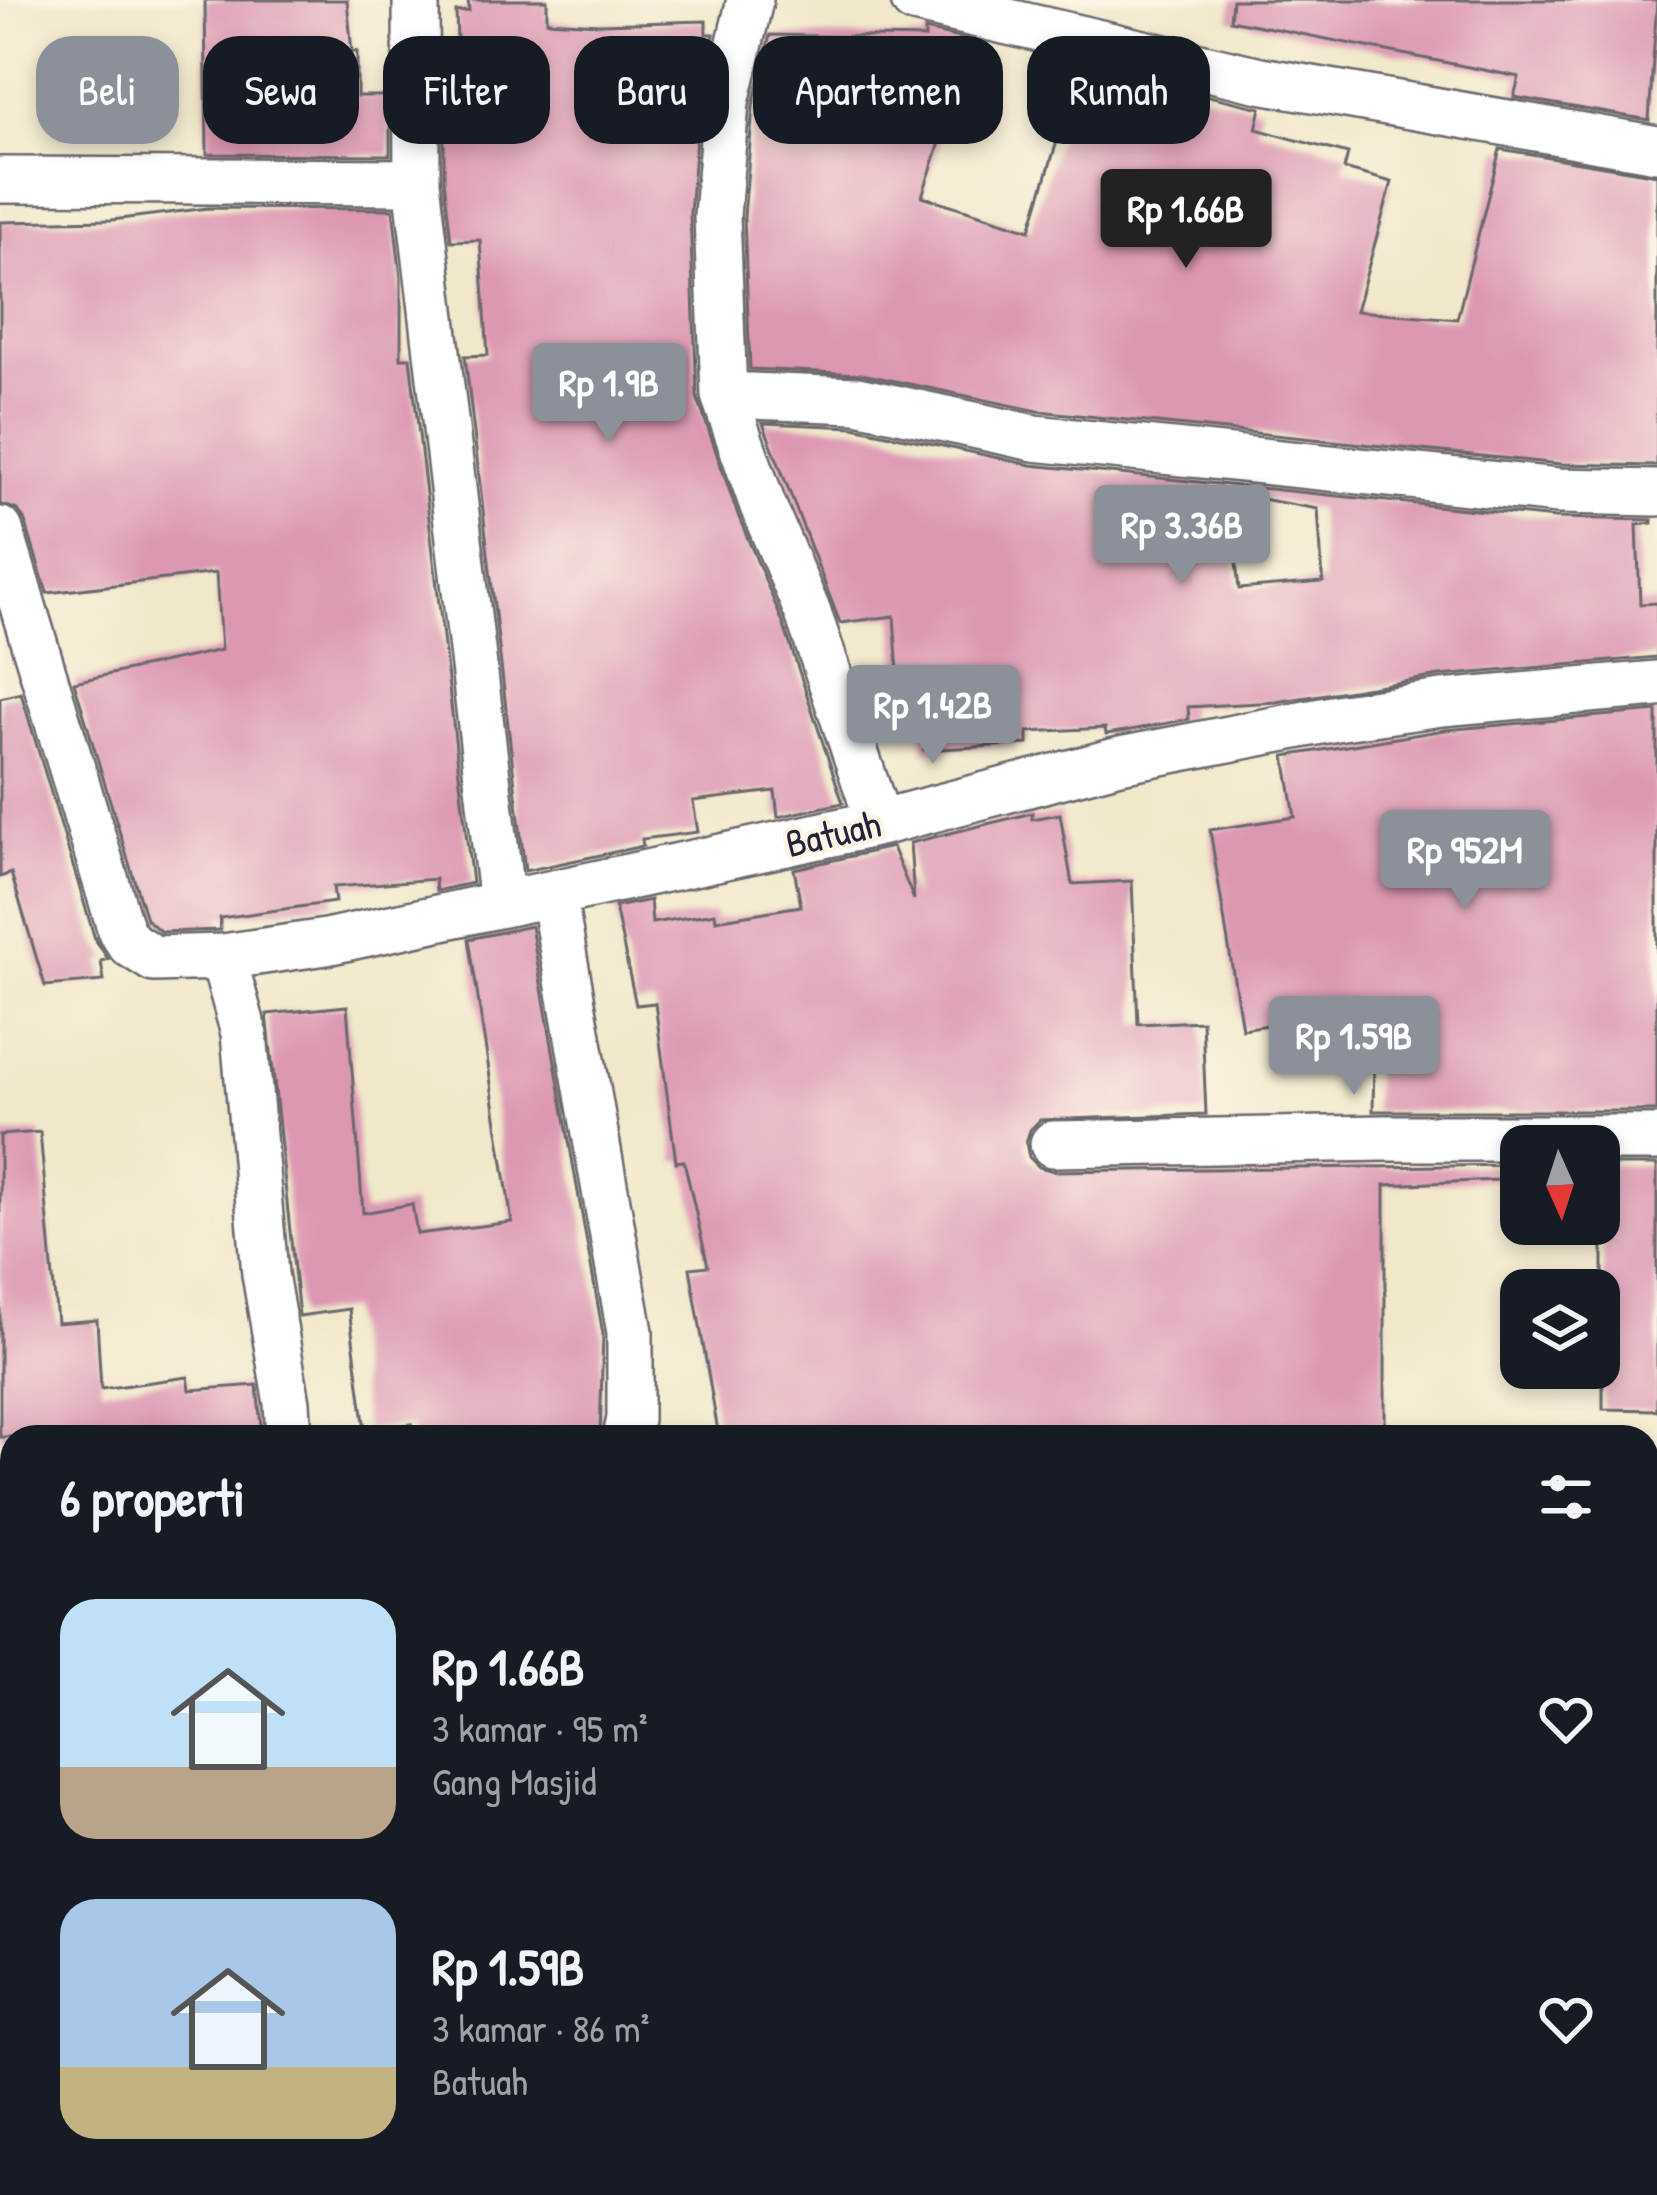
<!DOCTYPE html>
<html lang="id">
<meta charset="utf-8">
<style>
:root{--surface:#171b24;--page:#20242c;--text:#f1f3f6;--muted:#9ea1a6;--accent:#8c9099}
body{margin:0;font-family:"Patrick Hand",sans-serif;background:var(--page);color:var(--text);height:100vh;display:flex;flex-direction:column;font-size:45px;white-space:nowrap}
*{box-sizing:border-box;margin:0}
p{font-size:39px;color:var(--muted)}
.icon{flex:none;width:66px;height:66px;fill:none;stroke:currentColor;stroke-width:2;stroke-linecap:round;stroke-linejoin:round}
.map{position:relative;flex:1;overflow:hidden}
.details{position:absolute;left:0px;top:1425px;width:1659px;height:771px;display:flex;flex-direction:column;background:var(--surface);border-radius:36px 36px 0 0;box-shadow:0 6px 18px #0003}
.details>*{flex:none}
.top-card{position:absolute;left:36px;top:36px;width:1587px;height:108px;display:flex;gap:24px}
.needle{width:78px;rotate:177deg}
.controls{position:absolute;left:1500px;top:1125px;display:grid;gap:24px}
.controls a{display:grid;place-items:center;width:120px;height:120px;border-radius:24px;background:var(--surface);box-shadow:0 6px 18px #0003;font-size:60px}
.price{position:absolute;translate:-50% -102px;padding:0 27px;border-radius:12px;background:var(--accent);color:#fff;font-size:39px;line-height:78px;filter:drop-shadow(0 3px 6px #0008)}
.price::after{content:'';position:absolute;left:50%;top:72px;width:36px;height:27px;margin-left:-18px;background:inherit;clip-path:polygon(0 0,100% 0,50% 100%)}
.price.selected{background:#222;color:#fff}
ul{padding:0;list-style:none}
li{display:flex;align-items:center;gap:36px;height:300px;padding:0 60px}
li span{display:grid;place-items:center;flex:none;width:336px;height:240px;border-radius:36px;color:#555}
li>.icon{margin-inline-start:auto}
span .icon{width:144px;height:144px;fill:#fffc;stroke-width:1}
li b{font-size:51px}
h2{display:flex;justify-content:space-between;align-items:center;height:144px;padding:0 60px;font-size:51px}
.chip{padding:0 42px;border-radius:36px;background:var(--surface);box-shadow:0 6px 18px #0003;font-size:42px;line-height:108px}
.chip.selected{background:var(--accent);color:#fff}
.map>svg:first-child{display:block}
.building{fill:#dc98b3;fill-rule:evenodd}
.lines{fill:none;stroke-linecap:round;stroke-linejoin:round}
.lane-casing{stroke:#6a676d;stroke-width:28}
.street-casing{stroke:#6a676d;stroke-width:50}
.lane{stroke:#fff;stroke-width:24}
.street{stroke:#fff;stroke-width:45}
.labels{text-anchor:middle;stroke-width:9;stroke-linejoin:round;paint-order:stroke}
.street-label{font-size:39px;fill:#22223b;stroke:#fcf5e5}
</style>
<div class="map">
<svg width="1657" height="2195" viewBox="0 0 1657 2195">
<rect width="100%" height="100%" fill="#fcf5e5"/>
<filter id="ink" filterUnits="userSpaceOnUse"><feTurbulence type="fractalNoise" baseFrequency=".00833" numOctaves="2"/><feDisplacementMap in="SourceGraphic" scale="24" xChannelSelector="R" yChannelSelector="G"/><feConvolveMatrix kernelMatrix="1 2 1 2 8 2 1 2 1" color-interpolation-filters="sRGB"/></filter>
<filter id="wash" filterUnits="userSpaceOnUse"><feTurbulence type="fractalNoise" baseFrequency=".004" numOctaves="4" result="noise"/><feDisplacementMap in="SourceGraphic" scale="48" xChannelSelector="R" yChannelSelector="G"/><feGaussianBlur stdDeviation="2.7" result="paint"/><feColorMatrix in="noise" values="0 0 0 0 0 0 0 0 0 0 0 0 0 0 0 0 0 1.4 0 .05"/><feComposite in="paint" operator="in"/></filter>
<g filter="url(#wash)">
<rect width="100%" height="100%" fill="#f1e8cb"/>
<g id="blocks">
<path class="building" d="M 205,0 L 347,0 L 352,52 L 357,51 L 357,96 L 390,96 L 390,155 L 207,154 Z
M 468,0 L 547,0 L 547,21 L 599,24 L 706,21 L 706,34 L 714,34 L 699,100 L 690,214 L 697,397 L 738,515 L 783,623 L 843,803 L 778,817 L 775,791 L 693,801 L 698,832 L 642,839 L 643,846 L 525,871 L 465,356 L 488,355 L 480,240 L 451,241 L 444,180 L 444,96 L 459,96 L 456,12 L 469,11 Z
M 1232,0 L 1657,0 L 1649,120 L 1514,97 L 1519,77 L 1230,20 Z
M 925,30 L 974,41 L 922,196 L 1030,230 L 1080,66 L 1261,108 L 1256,129 L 1348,154 L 1344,169 L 1392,182 L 1356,311 L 1457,319 L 1500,149 L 1657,175 L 1657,466 L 1560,464 L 1038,411 L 862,374 L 750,369 L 744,217 L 753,106 L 770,35 L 925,38 Z
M 208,208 L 393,209 L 401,278 L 401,358 L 410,358 L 472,883 L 436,891 L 435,879 L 333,887 L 335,902 L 220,918 L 220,930 L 161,932 L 146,919 L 74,682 L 221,650 L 216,573 L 47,593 L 25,521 L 18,510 L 0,504 L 0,222 L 112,220 Z
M 763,423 L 854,427 L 1031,465 L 1555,518 L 1652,520 L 1652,523 L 1637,525 L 1640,604 L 1657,603 L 1657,657 L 1440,676 L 1276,702 L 1188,707 L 1189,719 L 1126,731 L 1106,734 L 1105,728 L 1028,732 L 1028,744 L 924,750 L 922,715 L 901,716 L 894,616 L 840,623 ZM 1228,493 L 1318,509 L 1323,582 L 1239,589 Z
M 21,693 L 95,939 L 108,959 L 101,961 L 104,981 L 45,986 L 11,873 L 0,877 L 0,698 Z
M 1657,711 L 1657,1111 L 1373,1111 L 1375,1008 L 1242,1029 L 1210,830 L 1295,817 L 1285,756 L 1445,730 Z
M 1032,813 L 1032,819 L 1060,814 L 1072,884 L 1132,881 L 1138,1024 L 1202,1021 L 1206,1114 L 1040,1120 L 1030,1130 L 1026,1143 L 1029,1157 L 1039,1167 L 1053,1171 L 1521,1165 L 1521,1179 L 1385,1185 L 1385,1437 L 719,1437 L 690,1268 L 708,1266 L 684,1161 L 676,1162 L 655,1003 L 636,1005 L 615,907 L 650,900 L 652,923 L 715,913 L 716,920 L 801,906 L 794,869 L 892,847 L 914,900 L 910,843 Z
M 531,926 L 603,1334 L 600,1437 L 413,1437 L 412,1424 L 365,1430 L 349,1309 L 299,1316 L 267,1014 L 347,1006 L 363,1213 L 412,1204 L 417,1234 L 512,1222 L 469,939 Z
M 40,1132 L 57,1323 L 97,1320 L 101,1389 L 188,1377 L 190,1390 L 257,1385 L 262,1437 L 0,1437 L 0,1135 Z
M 1603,1165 L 1657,1165 L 1657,1410 L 1603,1409 Z"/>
</g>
</g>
<g filter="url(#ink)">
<use href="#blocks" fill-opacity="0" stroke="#6a676d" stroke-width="3"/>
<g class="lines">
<g class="lane-casing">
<path id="lane" d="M 1647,1469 L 1657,1469"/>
</g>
<g class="street-casing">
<path id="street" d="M 416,0 L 417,182 L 502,904
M 750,0 L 726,102 L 717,216 L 724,395 L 763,506 L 808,613 L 879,823
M 914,0 L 1260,80 L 1657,149
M 0,180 L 417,182
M 724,395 L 857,400 L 1034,438 L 1558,491 L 1657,493
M 0,530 L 121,931 L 130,944 L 154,959 L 223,957 L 326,942 L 879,823 L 1120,760 L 1342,717 L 1442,703 L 1657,684
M 553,895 L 630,1332 L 630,1419 L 626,1437
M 223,957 L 244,1033 L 265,1274 L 287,1403 L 289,1437
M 1053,1144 L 1384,1138 L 1657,1138
M 0,1642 L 12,1641
M 1647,1796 L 1657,1796
M 588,2184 L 588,2195"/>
</g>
<use href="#lane" class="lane"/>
<use href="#street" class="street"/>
</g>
</g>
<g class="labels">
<g class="street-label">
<text transform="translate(833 833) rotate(-13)" y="14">Batuah</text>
</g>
</g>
</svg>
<div class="controls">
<a><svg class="needle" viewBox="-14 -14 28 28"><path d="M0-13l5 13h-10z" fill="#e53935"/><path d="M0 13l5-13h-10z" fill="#9ea1a6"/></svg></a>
<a><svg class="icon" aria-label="layers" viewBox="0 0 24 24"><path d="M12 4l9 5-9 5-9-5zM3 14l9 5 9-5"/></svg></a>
</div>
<b class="price selected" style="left:1186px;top:271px">Rp 1.66B</b>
<b class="price" style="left:609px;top:445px">Rp 1.9B</b>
<b class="price" style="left:1182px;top:587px">Rp 3.36B</b>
<b class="price" style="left:933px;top:767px">Rp 1.42B</b>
<b class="price" style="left:1465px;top:912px">Rp 952M</b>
<b class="price" style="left:1354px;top:1098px">Rp 1.59B</b>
<div class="top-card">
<a class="chip selected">Beli</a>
<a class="chip">Sewa</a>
<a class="chip">Filter</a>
<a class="chip">Baru</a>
<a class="chip">Apartemen</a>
<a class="chip">Rumah</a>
</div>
<section class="details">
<h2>6 properti<svg class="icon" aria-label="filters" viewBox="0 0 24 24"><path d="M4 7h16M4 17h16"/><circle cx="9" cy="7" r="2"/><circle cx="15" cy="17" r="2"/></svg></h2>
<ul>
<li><span style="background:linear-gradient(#bfe0f5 70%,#b9a48a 0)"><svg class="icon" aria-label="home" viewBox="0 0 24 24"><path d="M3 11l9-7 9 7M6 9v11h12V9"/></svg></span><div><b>Rp 1.66B</b><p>3 kamar · 95 m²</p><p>Gang Masjid</p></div><svg class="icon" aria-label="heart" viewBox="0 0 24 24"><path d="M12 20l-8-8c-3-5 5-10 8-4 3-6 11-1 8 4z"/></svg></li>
<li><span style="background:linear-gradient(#a9c7e8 70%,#c2b280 0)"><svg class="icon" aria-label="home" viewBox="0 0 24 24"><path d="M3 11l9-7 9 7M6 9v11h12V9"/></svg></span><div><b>Rp 1.59B</b><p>3 kamar · 86 m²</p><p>Batuah</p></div><svg class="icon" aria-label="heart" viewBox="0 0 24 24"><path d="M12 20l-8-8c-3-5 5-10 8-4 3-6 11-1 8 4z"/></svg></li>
</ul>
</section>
</div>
